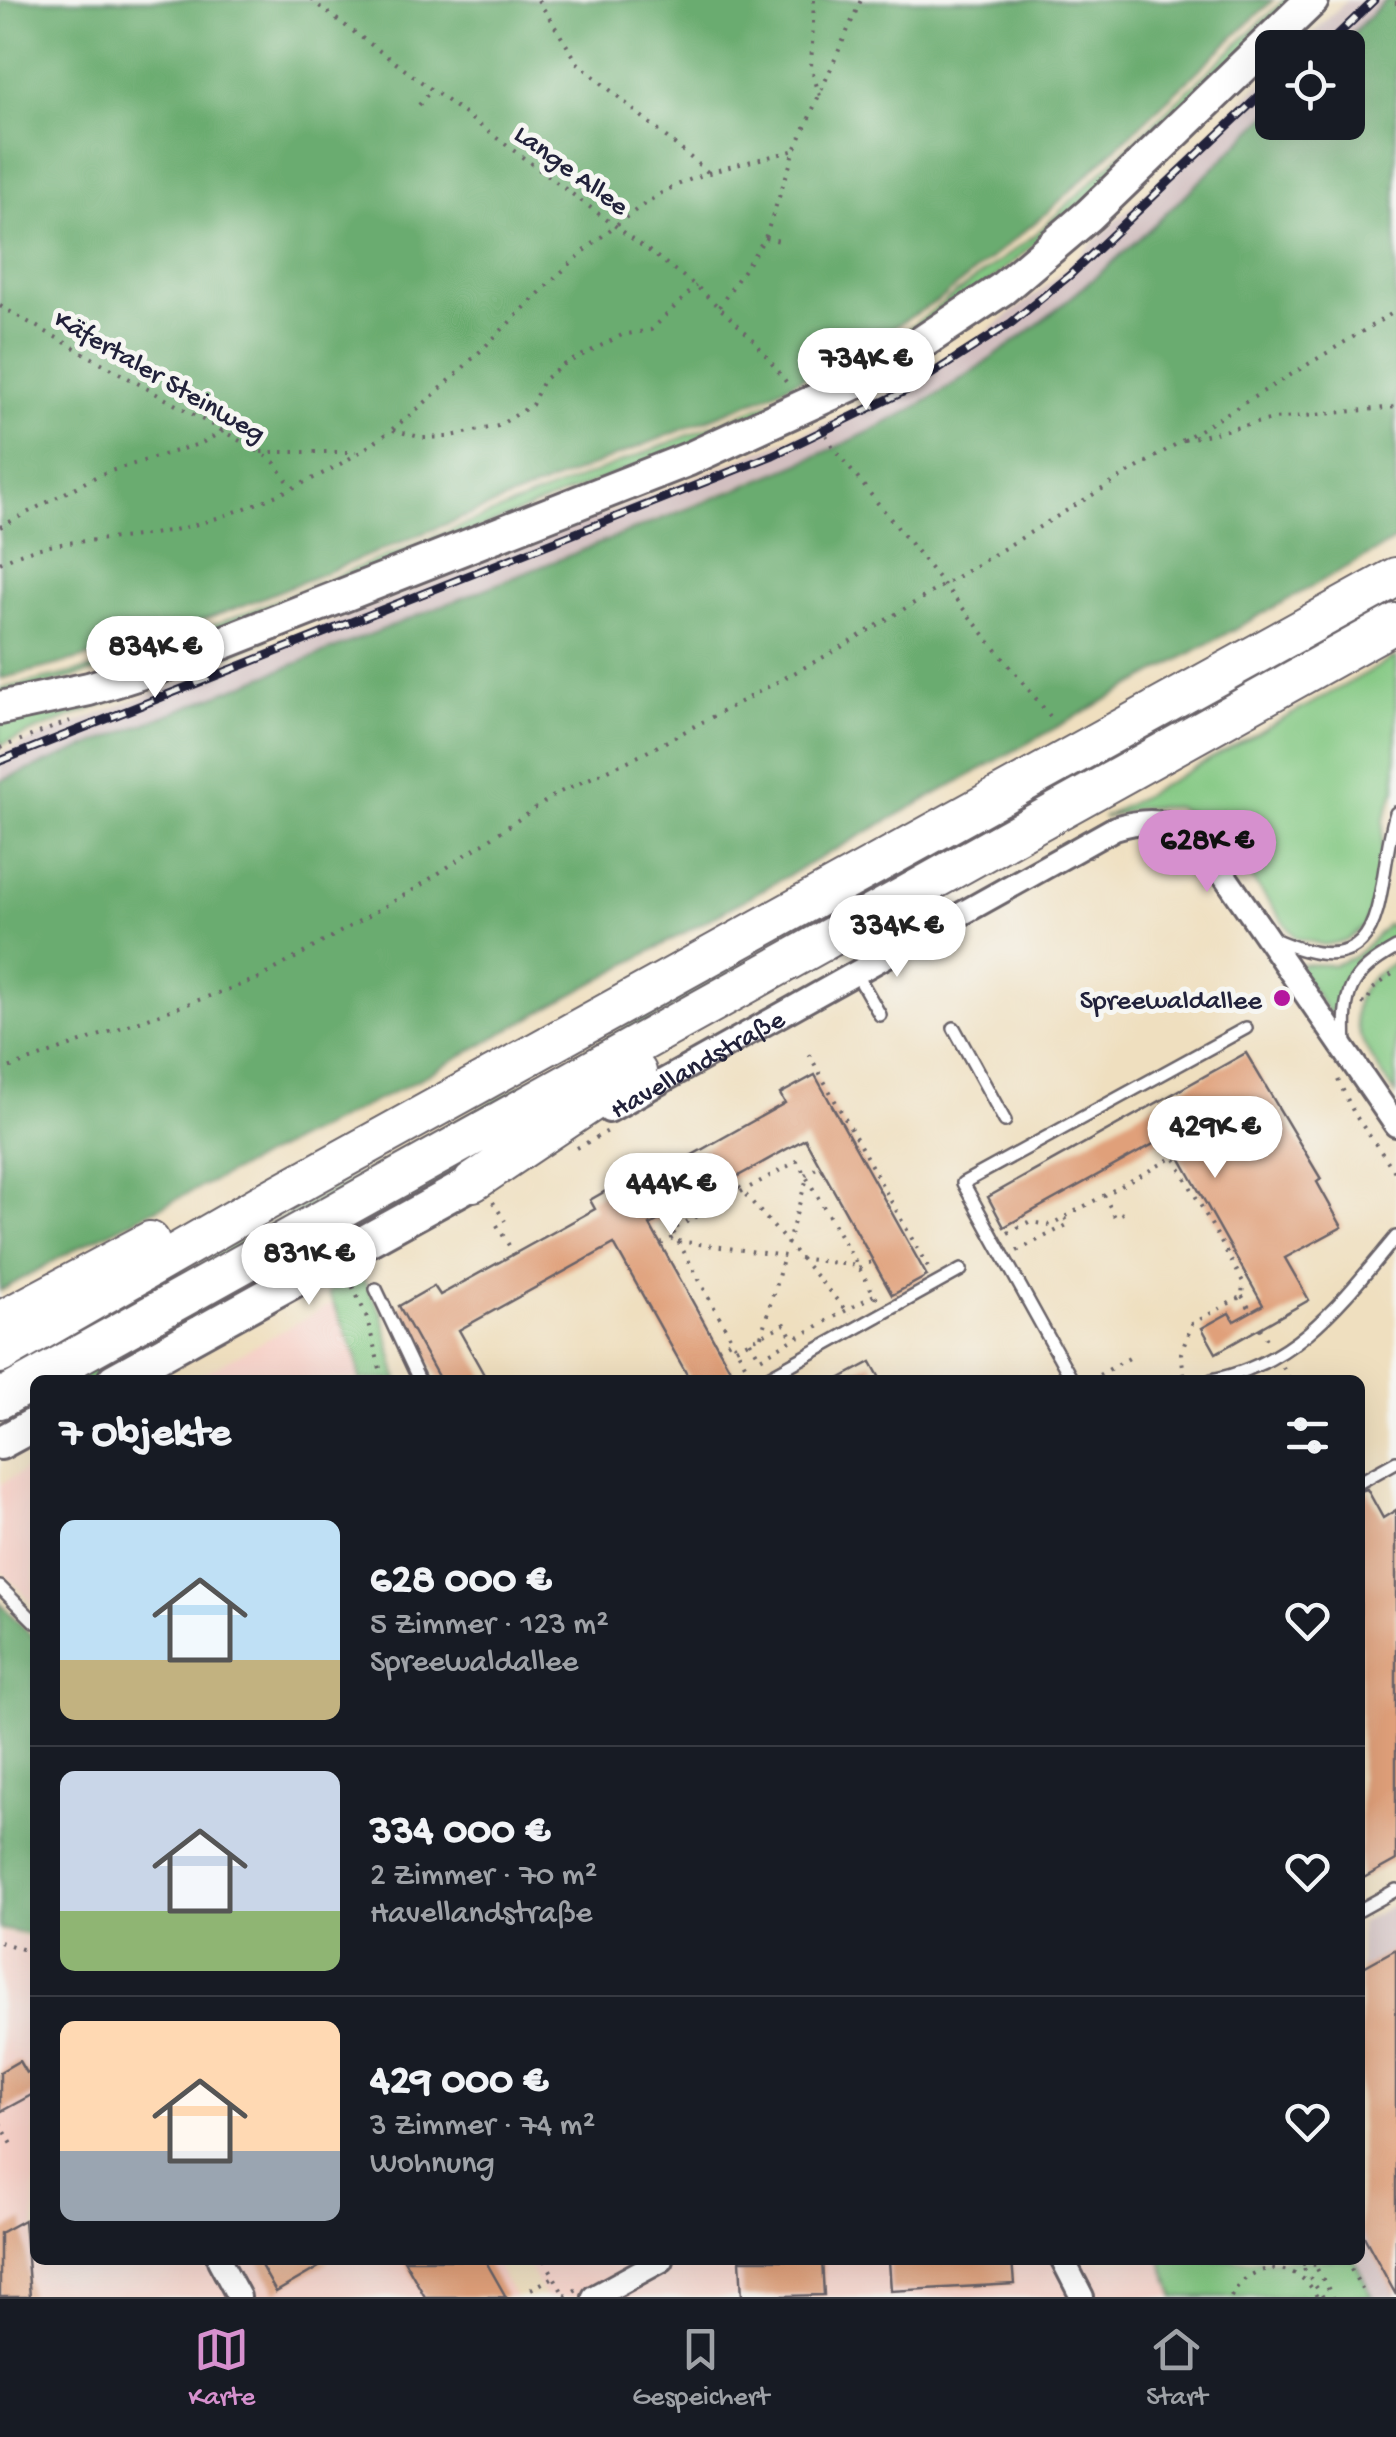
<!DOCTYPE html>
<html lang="de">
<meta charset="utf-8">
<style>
:root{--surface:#171b24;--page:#20242c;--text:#f1f3f6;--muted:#9ea1a6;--line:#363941;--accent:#d690ce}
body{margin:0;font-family:"Gochi Hand",sans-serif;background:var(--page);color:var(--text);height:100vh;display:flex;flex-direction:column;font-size:38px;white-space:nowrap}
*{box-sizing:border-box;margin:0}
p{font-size:32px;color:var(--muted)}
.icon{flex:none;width:55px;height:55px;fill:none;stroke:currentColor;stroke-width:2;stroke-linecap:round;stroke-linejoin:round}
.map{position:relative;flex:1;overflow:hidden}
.drawer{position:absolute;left:30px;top:1375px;width:1335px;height:890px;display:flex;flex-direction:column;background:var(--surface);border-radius:15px;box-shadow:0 10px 40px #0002}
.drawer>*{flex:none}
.buttons{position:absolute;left:1255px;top:30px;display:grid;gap:20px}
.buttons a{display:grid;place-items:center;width:110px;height:110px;border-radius:15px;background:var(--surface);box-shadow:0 10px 40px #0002;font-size:50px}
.price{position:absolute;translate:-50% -85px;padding:0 22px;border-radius:35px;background:#fff;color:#222;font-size:32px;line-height:65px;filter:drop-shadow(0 2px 5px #0008)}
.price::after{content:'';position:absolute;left:50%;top:60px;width:30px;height:22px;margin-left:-15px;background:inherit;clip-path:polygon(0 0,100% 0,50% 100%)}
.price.active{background:var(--accent);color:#111}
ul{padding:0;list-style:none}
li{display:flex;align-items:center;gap:30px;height:250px;padding:0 30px}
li+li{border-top:2px solid var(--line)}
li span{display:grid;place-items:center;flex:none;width:280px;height:200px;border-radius:15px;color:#555}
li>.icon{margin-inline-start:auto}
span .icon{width:120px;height:120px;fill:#fffc;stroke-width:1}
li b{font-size:42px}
h2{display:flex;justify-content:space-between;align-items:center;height:120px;padding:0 30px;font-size:42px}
.tab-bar{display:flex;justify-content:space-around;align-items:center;height:140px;border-top:2px solid var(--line);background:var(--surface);font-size:28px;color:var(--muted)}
.tab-bar a{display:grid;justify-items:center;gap:5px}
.tab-bar .active{color:var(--accent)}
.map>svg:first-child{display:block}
.built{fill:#f7d1c8}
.industrial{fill:#d2bfc0}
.green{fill:#83c882;stroke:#52755e;stroke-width:2.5}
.forest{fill:#6aac70;stroke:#466756;stroke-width:2.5}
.building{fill:#e0a07a}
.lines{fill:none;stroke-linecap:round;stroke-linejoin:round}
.service-casing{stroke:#6a6469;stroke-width:16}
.minor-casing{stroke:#6a6469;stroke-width:28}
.secondary-casing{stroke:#6a6469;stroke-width:38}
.trunk-casing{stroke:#6a6469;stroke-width:42}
.path{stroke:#6a6469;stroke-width:4;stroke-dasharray:2.5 8;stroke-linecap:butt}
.service{stroke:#fff;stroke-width:11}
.minor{stroke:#fff;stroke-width:22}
.secondary{stroke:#fff;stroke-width:32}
.trunk{stroke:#fff;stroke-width:38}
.rail-casing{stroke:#22223b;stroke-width:9}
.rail{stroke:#f6f6f2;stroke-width:5;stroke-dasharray:15;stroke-linecap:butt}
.poi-dot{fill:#b5179e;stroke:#f6f6f2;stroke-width:4}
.labels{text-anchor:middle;stroke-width:10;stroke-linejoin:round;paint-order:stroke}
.street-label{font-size:28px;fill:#22223b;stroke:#f6f6f2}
.poi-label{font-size:28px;fill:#22223b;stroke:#f6f6f2;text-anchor:end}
</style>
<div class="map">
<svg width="1396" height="2297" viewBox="0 0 1396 2297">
<rect width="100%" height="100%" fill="#f6f6f2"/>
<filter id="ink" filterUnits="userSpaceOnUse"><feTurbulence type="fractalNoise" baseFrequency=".01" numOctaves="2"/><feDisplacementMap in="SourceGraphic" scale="20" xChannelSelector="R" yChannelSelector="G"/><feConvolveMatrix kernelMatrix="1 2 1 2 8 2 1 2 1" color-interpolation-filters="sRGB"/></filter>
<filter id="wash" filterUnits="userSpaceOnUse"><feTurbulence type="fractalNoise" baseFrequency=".0048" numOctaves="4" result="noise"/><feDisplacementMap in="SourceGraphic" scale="40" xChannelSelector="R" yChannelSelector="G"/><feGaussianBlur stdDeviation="2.25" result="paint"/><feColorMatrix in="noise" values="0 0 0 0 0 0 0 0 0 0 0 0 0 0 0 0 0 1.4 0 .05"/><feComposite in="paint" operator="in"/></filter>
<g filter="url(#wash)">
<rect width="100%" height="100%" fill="#efdfbf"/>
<path class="built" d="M 333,1303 L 356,1355 L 360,1380 L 192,1380 Z
M 35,1465 L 35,1605 L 0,1570 L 0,1484 Z
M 0,1932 L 35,1940 L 35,2260 L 494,2260 L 515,2297 L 0,2297 Z
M 525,2260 L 1161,2260 L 1175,2297 L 545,2297 Z"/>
<path class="industrial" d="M 1347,0 L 1386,0 L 1338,47 L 1298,48 Z
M 1272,73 L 1272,111 L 1155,226 L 1054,314 L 949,388 L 857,439 L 0,781 L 0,753 L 656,493 L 834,420 L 897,389 L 961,352 L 1051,282 Z
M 1396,1903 L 1396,2297 L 1373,2297 L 1354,2260 L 1360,2260 L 1360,1923 Z"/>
<path class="green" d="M 1284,0 L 1296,0 L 1114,175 L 976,294 L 812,393 L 803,388 L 901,334 L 1036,234 Z
M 771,402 L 771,412 L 175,650 L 0,697 L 0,689 L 99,667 L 172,642 Z
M 268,639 L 0,745 L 0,719 Z
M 1396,657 L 1396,788 L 1384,819 L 1378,894 L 1365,926 L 1346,941 L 1324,945 L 1296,938 L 1209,822 L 1175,807 L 1140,808 L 1103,818 Z
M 892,879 L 895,884 L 0,1381 L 0,1375 Z
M 1388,924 L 1396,929 L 1396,941 L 1350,971 L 1330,1015 L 1295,964 L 1334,965 L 1355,957 Z
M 1396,961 L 1396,1094 C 1362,1045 1325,1000 1396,961 Z
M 529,1125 L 495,1155 L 89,1380 L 70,1380 Z
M 360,1274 L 382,1313 L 398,1380 L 360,1380 L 356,1355 L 328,1292 Z
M 1161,2260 L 1354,2260 L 1373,2297 L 1175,2297 Z"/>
<path class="forest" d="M 0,0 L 1273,0 L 1049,211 L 945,296 L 852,353 L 764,397 L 242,606 L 133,646 L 0,679 Z
M 1386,0 L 1396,0 L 1396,540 L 414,1082 L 79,1247 L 0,1291 L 0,781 L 737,489 C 810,459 883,430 949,387 C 1070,310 1171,210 1272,111 L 1272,122 L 1348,122 L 1348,48 L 1338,47 Z
M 0,1603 L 35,1639 L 35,1936 L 0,1929 Z"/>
<g id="blocks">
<path class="building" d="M 1246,1053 L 1321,1179 L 1317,1182 L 1342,1227 L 1285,1258 L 1309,1300 L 1216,1353 L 1202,1328 L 1229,1313 L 1234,1321 L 1263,1305 L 1168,1136 L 1004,1227 L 988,1197 Z
M 815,1075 L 927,1276 L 892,1295 L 805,1139 L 650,1225 L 736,1380 L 690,1380 L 614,1244 L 459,1330 L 487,1380 L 440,1380 L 399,1306 L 434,1286 L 440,1295 L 595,1209 L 590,1200 L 625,1180 L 627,1184 L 658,1168 L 660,1173 L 785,1103 L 780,1094 Z
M 871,1362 L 881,1380 L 837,1380 Z
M 1367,1489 L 1383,1518 L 1396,1510 L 1396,1860 L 1360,1880 L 1360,1491 Z
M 1396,1949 L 1396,2295 L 1360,2229 L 1360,1969 Z
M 19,2061 L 26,2073 L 35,2068 L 35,2093 L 0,2112 L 0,2072 Z
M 24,2220 L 30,2297 L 0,2297 L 0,2233 Z
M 258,2260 L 331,2260 L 276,2292 Z
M 404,2260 L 485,2260 L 506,2297 L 425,2297 Z
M 740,2260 L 822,2260 L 824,2295 L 742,2297 Z
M 889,2260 L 1012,2260 L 1014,2284 L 891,2291 Z"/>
</g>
</g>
<g filter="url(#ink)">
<use href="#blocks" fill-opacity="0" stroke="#6a6469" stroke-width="2.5"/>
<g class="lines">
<g class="service-casing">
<path id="service" d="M 1274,939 C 1396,993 1373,887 1396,813
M 856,973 L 880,1015
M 954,1028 L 1005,1121
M 1346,1046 C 1343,992 1348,975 1396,948
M 376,1289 L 419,1380
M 763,1380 L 961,1270
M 1072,1380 L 963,1183 L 1246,1028
M 1211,1380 C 1297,1364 1343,1300 1396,1237
M 1360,1482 L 1396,1462
M 0,1587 L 35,1622
M 1360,1910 L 1396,1890"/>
</g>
<g class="minor-casing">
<g id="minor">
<path id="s1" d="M 609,1111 L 1115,828 C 1147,818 1176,819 1202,843 L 1396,1125"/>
<path d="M 219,2260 L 239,2297"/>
<path d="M 1063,2260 L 1082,2297"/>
<path d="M 594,2297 L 662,2260"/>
</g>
</g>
<g class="secondary-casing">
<path id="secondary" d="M 0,708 L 89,689 L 174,662 L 689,459 L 876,373 L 1002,289 L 1089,215 L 1312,0
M 114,1380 L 473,1182
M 0,1443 L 35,1424"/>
</g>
<g class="trunk-casing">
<path id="trunk" d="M 473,1182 L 637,1072
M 0,1321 L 150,1241
M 0,1354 L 261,1204 L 1396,577
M 0,1399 L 1396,623"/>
</g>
<path class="path" d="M 311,0 L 696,286 L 753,339 L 790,387
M 538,0 L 578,63 L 710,174
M 814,0 L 811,68 L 820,96
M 1395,3 L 1396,3
M 419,105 L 432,89
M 765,238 L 785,242
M 0,306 L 260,452 L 275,463 L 291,486
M 719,307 L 765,238 L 795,150 L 861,0
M 821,426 L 834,449 L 1050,716
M 393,430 L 423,438 L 447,437 L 498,426 L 532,405 L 543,380 L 563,365 L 622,335 L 651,330 L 696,286
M 1184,440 L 1273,419 L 1396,407
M 261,452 L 356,452
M 0,527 L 101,474 L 202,443 L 223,431
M 0,563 C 49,536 110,543 163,532 C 217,522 271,499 320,475 C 450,409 531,279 652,199 C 692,172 749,163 795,150
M 0,748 L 70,721
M 1362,1003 L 1366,1004 L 1373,989 L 1396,971
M 809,1054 L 931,1273
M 0,1071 L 260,978 L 415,889 L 558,793 L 641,755 L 833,652 L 1396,311
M 1338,1080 L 1355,1115 L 1396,1173
M 577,1148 L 608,1131
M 805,1175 L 820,1166
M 732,1179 L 849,1314
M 1104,1195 L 1115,1217 L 1123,1213
M 493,1202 L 505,1221
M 497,1225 L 514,1254
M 1008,1233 L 1029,1222 L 1050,1225 L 1174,1157 L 1243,1282 L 1242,1296 L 1192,1324 L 1181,1353 L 1185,1380
M 678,1241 L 792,1257
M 661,1244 L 675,1237
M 787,1245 L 807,1178
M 1017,1251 L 1069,1224 L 1065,1218
M 799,1258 L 858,1266
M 859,1268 L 873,1261
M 348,1277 L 366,1315 L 383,1380
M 1242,1296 L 1251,1311
M 1260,1328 L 1268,1341
M 761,1336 L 784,1256
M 750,1341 L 760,1358 L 874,1295
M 718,1348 L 732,1340
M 736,1348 L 785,1324 L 792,1338
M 1283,1367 L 1290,1380
M 750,1373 L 672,1230 L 797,1161 L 877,1299
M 1090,1380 L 1131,1357
M 0,1942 L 35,1953
M 0,2123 L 13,2146
M 545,2260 L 565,2297
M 1250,2260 L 1317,2265
M 1298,2260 L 1323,2297
M 1312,2260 L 1333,2297
M 1346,2260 L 1366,2297
M 531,2289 L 554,2277
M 565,2296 L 577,2289
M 1231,2297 C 1249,2260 1299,2259 1317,2297"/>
<use href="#service" class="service"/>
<use href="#minor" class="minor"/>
<use href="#secondary" class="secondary"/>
<use href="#trunk" class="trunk"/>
<g class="rail-casing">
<path id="rail" d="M 1324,48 L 1374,0
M 0,761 L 773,455 L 905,391 L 1011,323 L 1070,275 L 1272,84"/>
</g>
<use href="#rail" class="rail"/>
</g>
</g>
<circle class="poi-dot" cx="1282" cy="998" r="10"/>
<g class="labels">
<g class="street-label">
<text transform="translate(573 168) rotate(36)" y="10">Lange Allee</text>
<text transform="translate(161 374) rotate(30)" y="10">Käfertaler Steinweg</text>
<text dy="10" stroke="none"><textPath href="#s1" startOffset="100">Havellandstraße</textPath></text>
</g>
<g class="poi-label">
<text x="1262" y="1008">Spreewaldallee</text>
</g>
</g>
</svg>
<div class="buttons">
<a><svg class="icon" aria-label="locate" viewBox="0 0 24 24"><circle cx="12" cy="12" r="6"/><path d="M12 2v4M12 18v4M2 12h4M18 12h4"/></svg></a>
</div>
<b class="price" style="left:866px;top:413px">734K €</b>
<b class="price" style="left:155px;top:701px">834K €</b>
<b class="price active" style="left:1207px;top:895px">628K €</b>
<b class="price" style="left:897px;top:980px">334K €</b>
<b class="price" style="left:1215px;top:1181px">429K €</b>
<b class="price" style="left:671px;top:1238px">444K €</b>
<b class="price" style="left:309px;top:1308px">831K €</b>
<section class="drawer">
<h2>7 Objekte<svg class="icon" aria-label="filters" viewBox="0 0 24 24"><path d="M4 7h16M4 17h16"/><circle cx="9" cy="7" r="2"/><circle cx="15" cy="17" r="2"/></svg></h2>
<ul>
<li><span style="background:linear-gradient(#bfe0f5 70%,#c2b280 0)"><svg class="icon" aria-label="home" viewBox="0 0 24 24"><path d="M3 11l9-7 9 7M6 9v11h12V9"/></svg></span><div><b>628 000 €</b><p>5 Zimmer · 123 m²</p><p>Spreewaldallee</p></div><svg class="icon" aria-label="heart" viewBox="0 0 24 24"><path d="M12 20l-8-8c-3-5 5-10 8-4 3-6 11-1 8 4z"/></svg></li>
<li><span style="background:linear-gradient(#c9d6e8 70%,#8fb573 0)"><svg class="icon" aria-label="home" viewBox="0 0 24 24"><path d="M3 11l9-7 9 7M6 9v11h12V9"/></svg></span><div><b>334 000 €</b><p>2 Zimmer · 70 m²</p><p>Havellandstraße</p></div><svg class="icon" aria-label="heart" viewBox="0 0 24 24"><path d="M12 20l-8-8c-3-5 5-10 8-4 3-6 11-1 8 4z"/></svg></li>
<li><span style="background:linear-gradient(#ffd9b3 65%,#9aa5b1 0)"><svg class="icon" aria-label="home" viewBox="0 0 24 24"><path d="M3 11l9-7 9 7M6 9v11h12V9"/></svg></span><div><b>429 000 €</b><p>3 Zimmer · 74 m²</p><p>Wohnung</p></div><svg class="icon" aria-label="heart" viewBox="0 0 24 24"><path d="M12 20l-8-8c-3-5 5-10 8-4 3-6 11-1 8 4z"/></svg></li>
</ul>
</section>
</div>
<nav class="tab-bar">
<a class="active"><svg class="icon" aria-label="map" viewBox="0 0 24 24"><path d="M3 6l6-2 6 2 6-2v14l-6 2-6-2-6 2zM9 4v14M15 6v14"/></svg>Karte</a>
<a><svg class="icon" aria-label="saved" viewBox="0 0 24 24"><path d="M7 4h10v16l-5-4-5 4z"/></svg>Gespeichert</a>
<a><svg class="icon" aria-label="home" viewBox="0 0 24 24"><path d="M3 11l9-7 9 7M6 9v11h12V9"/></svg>Start</a>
</nav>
